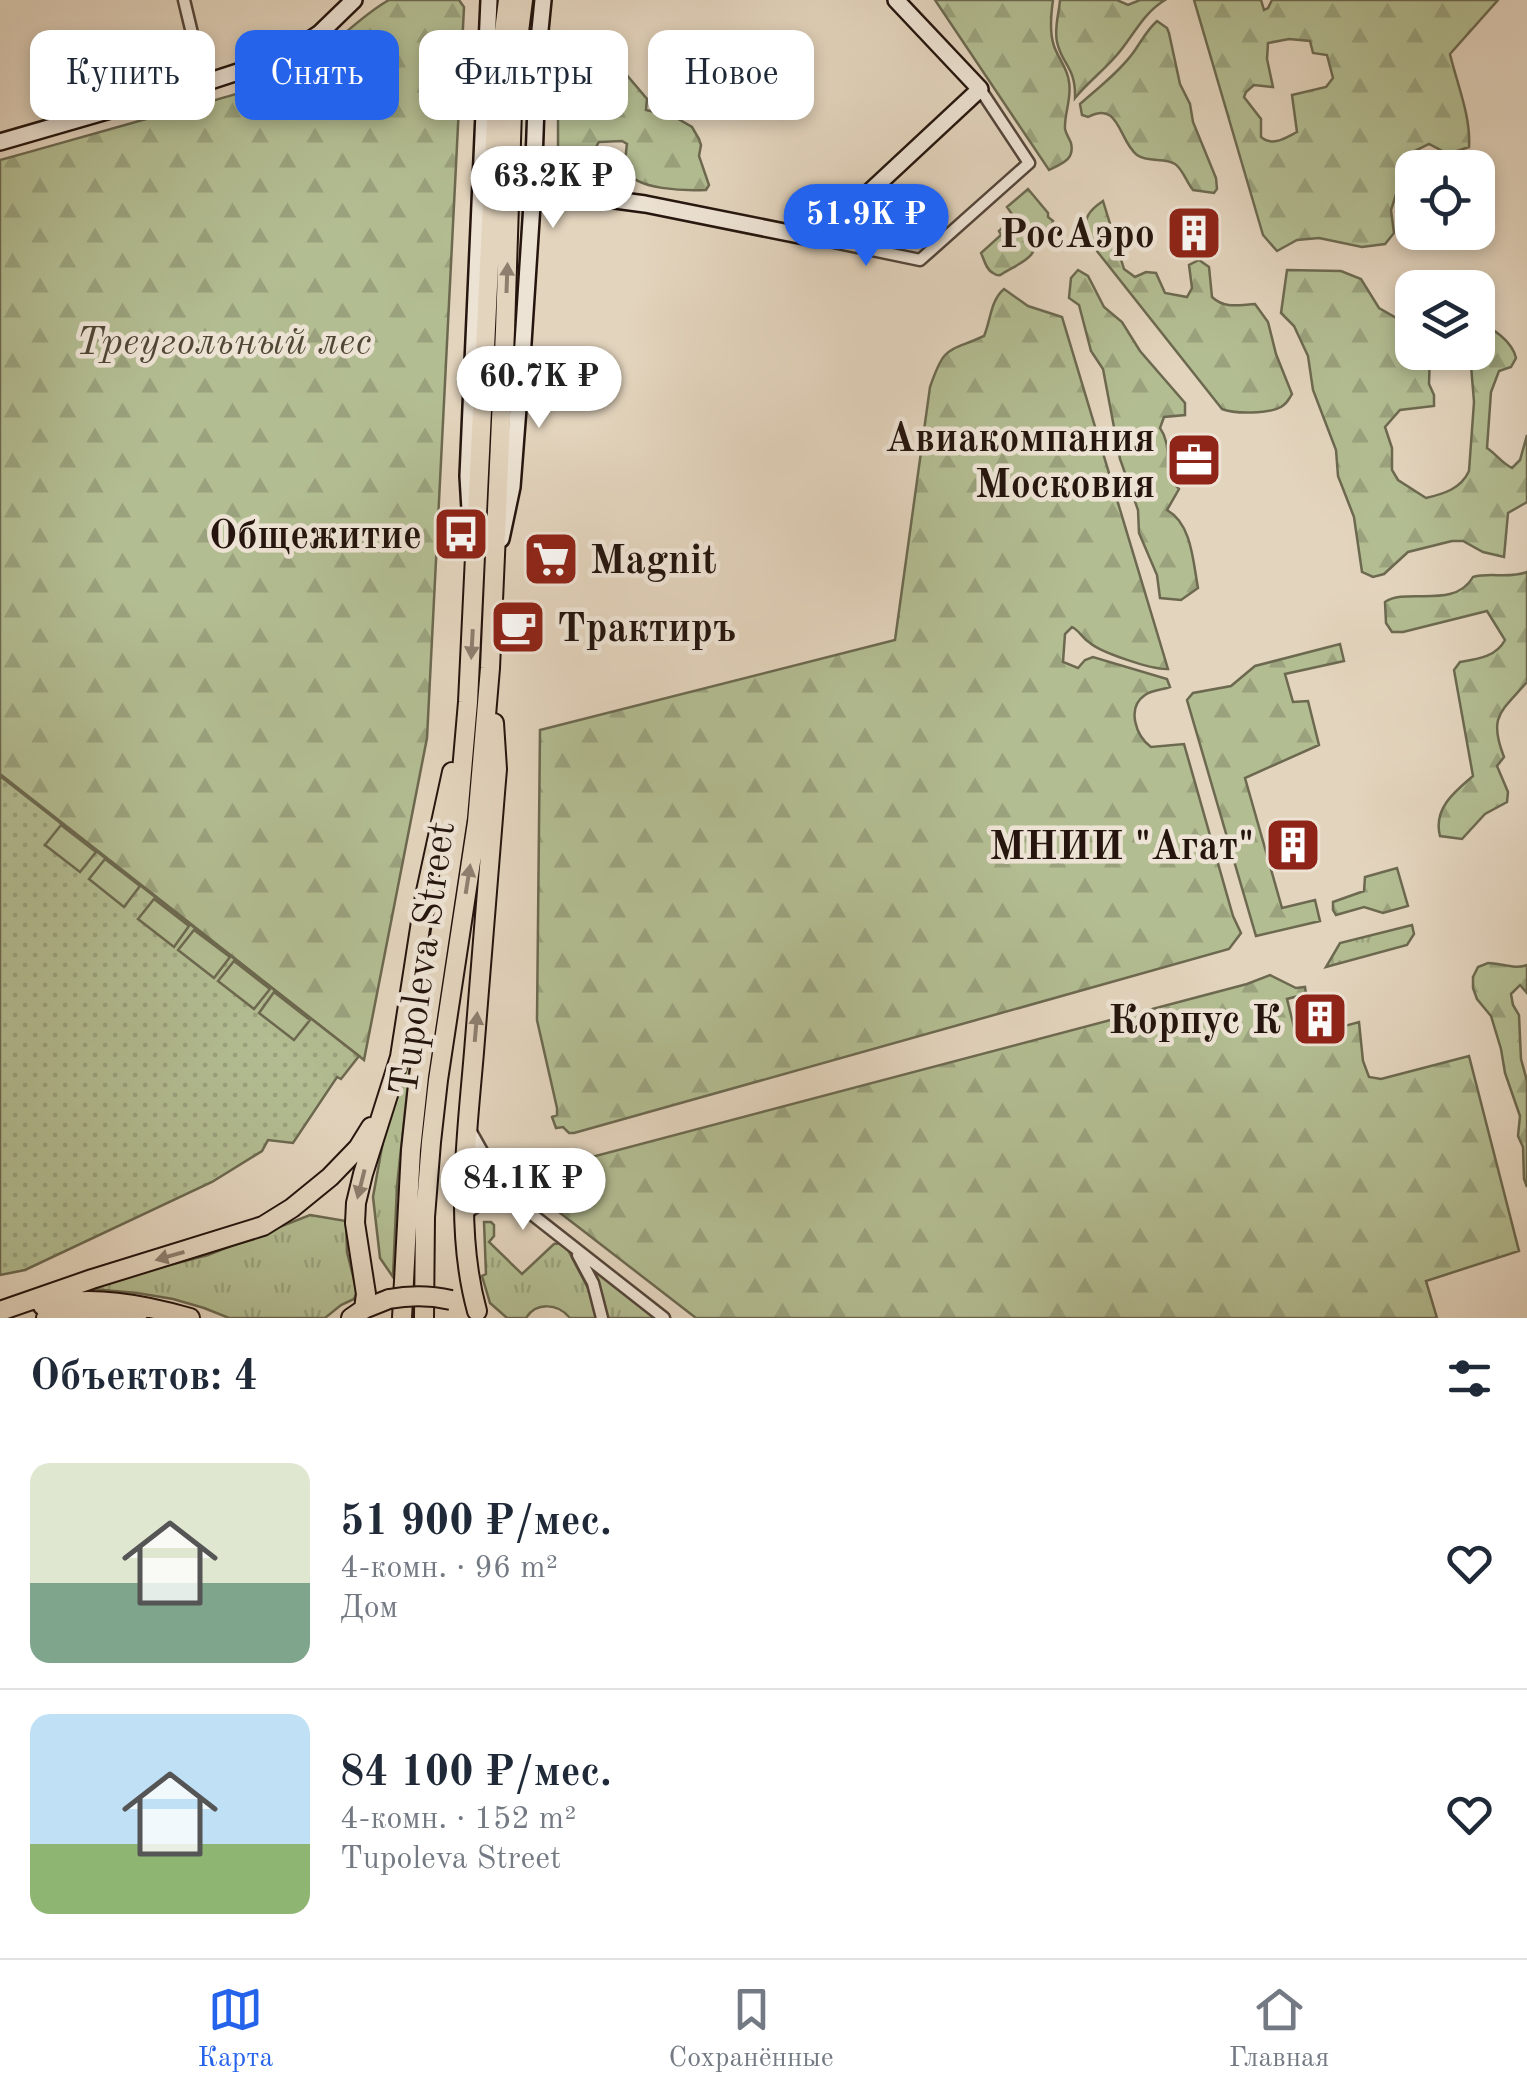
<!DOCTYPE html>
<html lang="ru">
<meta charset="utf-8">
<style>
:root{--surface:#fff;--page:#f6f6f7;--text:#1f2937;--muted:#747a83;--line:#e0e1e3;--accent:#2563eb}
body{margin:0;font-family:"Old Standard TT",serif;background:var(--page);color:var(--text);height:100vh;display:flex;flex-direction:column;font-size:38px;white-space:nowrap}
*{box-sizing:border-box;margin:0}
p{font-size:32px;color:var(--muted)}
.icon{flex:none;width:55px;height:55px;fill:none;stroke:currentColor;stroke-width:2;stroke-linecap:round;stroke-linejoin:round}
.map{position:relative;height:1318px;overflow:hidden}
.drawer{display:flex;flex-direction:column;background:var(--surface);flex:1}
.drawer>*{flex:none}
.banner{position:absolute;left:30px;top:30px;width:1000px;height:90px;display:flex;gap:20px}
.buttons{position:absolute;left:1395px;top:150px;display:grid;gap:20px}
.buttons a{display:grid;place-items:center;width:100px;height:100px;border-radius:20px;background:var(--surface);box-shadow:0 5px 15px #0003;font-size:50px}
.price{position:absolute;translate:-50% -85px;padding:0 22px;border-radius:35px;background:#fff;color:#222;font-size:32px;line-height:65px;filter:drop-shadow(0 2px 5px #0008)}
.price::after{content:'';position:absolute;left:50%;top:60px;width:30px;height:22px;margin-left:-15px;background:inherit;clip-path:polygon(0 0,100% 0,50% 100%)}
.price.current{background:var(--accent);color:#fff}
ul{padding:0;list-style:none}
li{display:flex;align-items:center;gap:30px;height:250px;padding:0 30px}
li+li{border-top:2px solid var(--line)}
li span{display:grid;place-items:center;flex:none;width:280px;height:200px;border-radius:20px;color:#555}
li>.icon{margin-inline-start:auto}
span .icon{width:120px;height:120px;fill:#fffc;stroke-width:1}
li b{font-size:42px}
h2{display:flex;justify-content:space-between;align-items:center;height:120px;padding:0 30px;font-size:42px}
.pill{padding:0 35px;border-radius:20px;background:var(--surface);box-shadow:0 5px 15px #0003;font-size:35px;line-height:90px}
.pill.current{background:var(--accent);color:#fff}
.menu{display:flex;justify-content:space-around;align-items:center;height:140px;border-top:2px solid var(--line);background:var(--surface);font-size:28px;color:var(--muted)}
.menu a{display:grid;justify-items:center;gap:5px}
.menu .current{color:var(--accent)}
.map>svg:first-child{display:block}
.grass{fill:url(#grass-tufts);stroke:#6c6950;stroke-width:2.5}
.forest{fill:url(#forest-firs);stroke:#6c6950;stroke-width:2.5;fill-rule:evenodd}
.park{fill:url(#park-dots);stroke:#6c6950;stroke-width:2.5}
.garden{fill:#b3bd92;stroke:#6c6950;stroke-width:2.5}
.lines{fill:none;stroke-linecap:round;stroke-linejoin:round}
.street-casing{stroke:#54453a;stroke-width:15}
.secondary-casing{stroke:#25150e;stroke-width:20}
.primary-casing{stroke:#25150e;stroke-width:22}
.street{stroke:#ede3d4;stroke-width:10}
.secondary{stroke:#ede3d4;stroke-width:15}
.primary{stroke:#e3d4bd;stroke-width:18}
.primary-bridge-casing{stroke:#25150e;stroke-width:22;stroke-linecap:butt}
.primary-bridge{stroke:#e3d4bd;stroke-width:18}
.oneway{fill:#8e7e6e}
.labels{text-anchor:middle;stroke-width:9;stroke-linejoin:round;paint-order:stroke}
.poi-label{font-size:40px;font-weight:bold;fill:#25150e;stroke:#ede3d4;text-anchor:end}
.park-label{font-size:40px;font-style:italic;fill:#504736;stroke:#ede3d4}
.street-label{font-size:40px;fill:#25150e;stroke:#ede3d4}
</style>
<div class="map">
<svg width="1527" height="1318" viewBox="0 0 1527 1318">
<defs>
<pattern id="grass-tufts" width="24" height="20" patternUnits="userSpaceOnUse" patternTransform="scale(2.5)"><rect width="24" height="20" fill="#b3bd92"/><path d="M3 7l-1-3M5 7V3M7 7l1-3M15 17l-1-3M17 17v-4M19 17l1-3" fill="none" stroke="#9aa27d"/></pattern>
<pattern id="forest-firs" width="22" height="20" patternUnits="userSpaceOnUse" patternTransform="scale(2.5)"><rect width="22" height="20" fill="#b3bd92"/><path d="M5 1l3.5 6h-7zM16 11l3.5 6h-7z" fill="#9aa27d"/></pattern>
<pattern id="park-dots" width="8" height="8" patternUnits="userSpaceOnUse" patternTransform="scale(2.5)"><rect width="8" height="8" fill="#b3bd92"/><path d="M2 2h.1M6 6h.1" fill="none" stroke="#9aa27d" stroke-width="1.8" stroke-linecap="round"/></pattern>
</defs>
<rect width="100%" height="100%" fill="#e3d4bd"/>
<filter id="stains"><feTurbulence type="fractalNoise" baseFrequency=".002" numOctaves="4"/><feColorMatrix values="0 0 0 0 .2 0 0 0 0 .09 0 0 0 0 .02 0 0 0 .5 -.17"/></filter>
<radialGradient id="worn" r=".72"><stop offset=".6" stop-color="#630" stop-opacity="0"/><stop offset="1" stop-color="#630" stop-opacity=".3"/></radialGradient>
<path class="grass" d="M 1412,925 L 1414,934 L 1407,945 L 1326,967 L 1340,943 Z
M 412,1046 L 397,1186 L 393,1277 L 380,1258 L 373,1197 L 383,1141 Z
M 310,1215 L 346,1221 L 347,1252 L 357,1292 L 354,1299 L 341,1305 L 325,1318 L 229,1318 L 204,1308 L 173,1299 L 137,1293 L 81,1288 L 208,1255 Z
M 484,1222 L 491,1222 L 494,1225 L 494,1236 L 489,1242 L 522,1274 L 554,1244 L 562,1243 L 566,1246 L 591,1294 L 596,1318 L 570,1318 C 558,1303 536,1302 526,1318 L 507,1318 L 490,1303 L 482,1276 L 486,1274 Z
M 585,1260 L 655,1317 L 655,1318 L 606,1318 Z"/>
<path class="forest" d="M 389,0 L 459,0 L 464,7 L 427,738 L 364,1060 L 0,774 L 0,160 C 55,145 110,129 164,114 C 208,102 256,91 296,69 C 331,51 355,19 389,0 Z
M 935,0 L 1053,0 C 1051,14 1049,32 1054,46 C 1058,58 1068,69 1069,82 C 1072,98 1064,114 1065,129 C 1066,134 1069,138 1071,143 C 1075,160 1061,164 1049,170 Z
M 1060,0 L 1117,0 L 1128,5 L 1140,0 L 1165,0 C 1142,14 1133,37 1116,56 C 1103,71 1087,83 1075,98 C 1076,67 1062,65 1057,42 C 1054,27 1059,14 1060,0 Z
M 1194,0 L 1261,0 L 1264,10 L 1268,8 L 1272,0 L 1498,0 L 1450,54 C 1457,84 1471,116 1469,147 L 1448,154 L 1429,144 L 1409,154 L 1391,210 L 1394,233 L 1385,244 L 1362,247 L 1319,238 L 1297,240 L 1277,251 L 1263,235 ZM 1289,39 L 1310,41 L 1313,53 L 1327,55 L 1333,78 L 1326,87 L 1292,95 L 1297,132 C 1285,138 1273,147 1261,137 L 1261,119 L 1244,97 L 1246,92 L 1254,85 L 1273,87 L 1267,59 L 1268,43 Z
M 1157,21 L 1167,28 L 1169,33 L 1180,84 L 1190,104 L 1193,122 L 1216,178 L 1217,189 L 1214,193 L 1193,190 C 1187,183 1182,168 1175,164 C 1165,157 1148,163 1137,155 C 1118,140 1120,100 1088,117 L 1082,115 L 1080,104 C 1098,88 1118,73 1133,53 C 1141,42 1146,31 1157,21 Z
M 574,37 L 579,40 L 590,59 L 614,60 L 647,99 L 646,110 L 673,116 L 692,127 L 699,139 L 701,145 L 699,156 L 709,185 L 706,190 C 687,191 634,190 627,170 C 624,162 626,152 627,144 L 622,141 L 599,142 C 593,149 596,158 590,166 L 559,168 L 553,165 L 558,152 L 558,93 Z
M 1028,189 L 1048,213 L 1048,217 L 1053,221 L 1051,227 L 1040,230 C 1035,257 1030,258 1007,271 C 1000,274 1001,278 993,273 C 986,270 984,259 981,253 L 1001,235 L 999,231 L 1014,217 L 1007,207 Z
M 1103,201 L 1124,269 L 1135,277 L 1146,272 L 1156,273 L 1165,293 L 1187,297 L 1192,288 L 1189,265 L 1199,260 L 1209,267 L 1212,297 C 1225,309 1238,305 1255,304 L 1268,322 L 1276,354 L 1292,394 C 1288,400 1288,403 1281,407 C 1269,414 1234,414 1222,409 L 1085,236 C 1084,218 1088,211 1103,201 Z
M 1078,270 L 1088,276 L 1104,307 L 1122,322 L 1140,351 L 1185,403 L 1185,415 L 1164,417 L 1160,428 C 1173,446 1163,472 1179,489 L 1167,510 C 1192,524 1193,562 1198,588 L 1181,600 L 1160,598 L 1157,575 L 1139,533 L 1138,510 L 1120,459 L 1103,369 L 1091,351 L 1079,305 L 1069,298 L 1071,278 Z
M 1287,270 L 1341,271 L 1361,279 L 1379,308 L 1412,327 L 1412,352 L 1430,353 L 1429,384 L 1434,395 L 1434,406 L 1400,410 L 1385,427 L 1392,448 L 1392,470 L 1398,480 L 1426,498 C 1443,494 1461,489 1469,471 L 1474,402 L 1470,353 L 1478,352 L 1478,323 C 1493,328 1512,341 1516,358 L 1511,367 L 1499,371 L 1491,392 L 1487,448 C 1496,454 1502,463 1512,468 L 1520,460 L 1527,435 L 1527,502 L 1508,513 L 1504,557 L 1483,552 L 1463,541 L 1452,541 L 1408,552 L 1384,574 L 1373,577 L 1362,572 L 1354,517 L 1338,476 L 1336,450 L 1313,390 L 1308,356 L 1294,326 L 1281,313 Z
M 1004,289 L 1028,306 L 1062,317 L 1168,669 C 1153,670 1102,653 1090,643 C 1082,638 1080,631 1072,627 L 1065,634 L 1063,662 L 1078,668 L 1085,660 L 1093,657 L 1167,679 L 1170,687 C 1162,690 1152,690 1145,695 C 1126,708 1136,736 1151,747 L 1184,744 L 1233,916 L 1241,933 L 1229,949 L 574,1133 L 569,1133 L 563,1127 L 556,1128 L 552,1117 L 557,1115 L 557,1108 L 537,1020 L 540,730 L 895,640 L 930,387 C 945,344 947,353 984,336 C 991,320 990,301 1004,289 Z
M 1527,572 L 1527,682 C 1501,712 1488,716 1504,757 L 1497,766 L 1508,792 L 1507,802 L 1485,814 L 1462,839 L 1440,836 C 1433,809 1454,792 1473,776 L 1454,670 L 1460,662 C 1478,659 1496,657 1505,640 L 1487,611 L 1403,632 L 1392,632 L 1386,623 L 1385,602 C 1406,587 1454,610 1473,577 C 1491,572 1509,579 1527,572 Z
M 1340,644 L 1344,661 L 1285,674 L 1293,702 L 1308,701 L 1319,745 L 1245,778 L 1282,908 L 1315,900 L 1320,921 L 1256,936 L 1187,700 L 1193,693 L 1231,686 L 1255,666 Z
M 1397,868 L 1408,906 L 1383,913 L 1364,907 L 1336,915 L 1333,910 L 1333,902 L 1364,891 L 1365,877 Z
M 1488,963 C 1500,963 1516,970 1527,965 L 1527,993 L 1520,985 L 1511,994 L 1513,1005 L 1519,1015 L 1521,1059 L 1527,1081 L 1527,1187 L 1524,1179 L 1523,1147 L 1518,1136 L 1520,1116 L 1505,1073 L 1501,1049 L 1491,1016 L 1477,999 L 1473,988 L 1473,977 L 1478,967 Z
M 1270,975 L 1296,988 L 1305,987 L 1306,994 L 1287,999 L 1297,1039 L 1359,1022 L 1363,1061 L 1369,1077 L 1381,1079 L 1469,1056 L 1519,1251 L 1426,1281 L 1437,1318 L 696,1318 L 555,1209 L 551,1193 L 570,1189 L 584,1159 L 1247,984 Z"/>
<path class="park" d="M 0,776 L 359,1056 L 341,1079 L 337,1077 L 293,1143 L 268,1140 L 262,1151 L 212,1182 L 25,1270 L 0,1275 Z"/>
<path class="garden" d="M 61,825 L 96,852 L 80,872 L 45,845 Z
M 105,859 L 140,886 L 124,907 L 89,879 Z
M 154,899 L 189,926 L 174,947 L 138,919 Z
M 194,930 L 230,957 L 214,978 L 178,950 Z
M 234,961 L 270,989 L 254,1009 L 218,981 Z
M 274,992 L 310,1020 L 294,1040 L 259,1013 Z"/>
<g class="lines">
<g class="street-casing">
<path id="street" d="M 184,0 L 204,83
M 819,239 L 920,260 L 1029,163 L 980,89
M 470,1130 L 506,1194 L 664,1318
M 465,1214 L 490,1197 L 509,1196
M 578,1255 L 593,1283 L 602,1318"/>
</g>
<g class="secondary-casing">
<path id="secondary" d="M 0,142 L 204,83 L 284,57 L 320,33 L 354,0
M 533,189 L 645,204 L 819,239 L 980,89 L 896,0
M 470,510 L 468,476 L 489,0
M 501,539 L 512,487 L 523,343 L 533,189 L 538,50 L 543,0"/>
</g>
<g class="primary-casing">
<path id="primary" d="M 43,1306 C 92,1295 142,1304 190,1318
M 364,1309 L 366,1294 L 355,1223 L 356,1203 L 363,1174 L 400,1057 L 425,896 L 452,772
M 0,1311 L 92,1279 L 263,1226 L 292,1208 L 330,1177 L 358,1148 L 371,1127
M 477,1311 C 454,1228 467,1136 474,1052 C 482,957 489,863 497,769 L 494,723
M 46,1318 C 76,1311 106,1313 137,1318
M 351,1318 L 364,1309 L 389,1299
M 402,1318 L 411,1150 L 419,1076 L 458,817 L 468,702 L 498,78 L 508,0
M 424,1318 L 425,1217 L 431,1142 L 438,1080 L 477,822 L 490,668 L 505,330 L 513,79 L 523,0"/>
</g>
<use href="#street" class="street"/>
<use href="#secondary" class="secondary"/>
<use href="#primary" class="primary"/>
<g class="primary-bridge-casing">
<path id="primary-bridge" d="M 389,1299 C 411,1295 429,1295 451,1300"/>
</g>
<use href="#primary-bridge" class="primary-bridge"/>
</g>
<defs><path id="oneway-solid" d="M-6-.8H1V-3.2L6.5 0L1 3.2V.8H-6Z" transform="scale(2.5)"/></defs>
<g class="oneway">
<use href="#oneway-solid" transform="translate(507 278) rotate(-88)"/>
<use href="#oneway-solid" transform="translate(472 644) rotate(93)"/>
<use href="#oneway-solid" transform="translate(468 879) rotate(-81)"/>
<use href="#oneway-solid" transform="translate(476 1027) rotate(-85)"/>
<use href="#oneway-solid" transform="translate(361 1184) rotate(104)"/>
<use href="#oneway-solid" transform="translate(170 1256) rotate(164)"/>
</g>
<defs>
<g id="building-square" transform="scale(2.875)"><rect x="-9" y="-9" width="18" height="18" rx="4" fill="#8f2418" stroke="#ede3d4"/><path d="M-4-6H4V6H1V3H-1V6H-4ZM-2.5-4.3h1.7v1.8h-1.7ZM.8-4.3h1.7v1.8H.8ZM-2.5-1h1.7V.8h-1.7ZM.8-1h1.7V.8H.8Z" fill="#fff"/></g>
<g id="office-square" transform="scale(2.875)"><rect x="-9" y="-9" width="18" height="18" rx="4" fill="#8f2418" stroke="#ede3d4"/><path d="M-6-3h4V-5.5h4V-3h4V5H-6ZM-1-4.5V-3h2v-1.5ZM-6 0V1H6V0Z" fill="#fff"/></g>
<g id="bus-square" transform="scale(2.875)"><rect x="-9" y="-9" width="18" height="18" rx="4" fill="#8f2418" stroke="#ede3d4"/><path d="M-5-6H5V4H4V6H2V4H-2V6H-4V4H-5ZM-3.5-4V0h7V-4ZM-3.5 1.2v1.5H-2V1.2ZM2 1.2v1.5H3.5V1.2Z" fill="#fff"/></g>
<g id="supermarket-square" transform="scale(2.875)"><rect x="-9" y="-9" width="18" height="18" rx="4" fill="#8f2418" stroke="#ede3d4"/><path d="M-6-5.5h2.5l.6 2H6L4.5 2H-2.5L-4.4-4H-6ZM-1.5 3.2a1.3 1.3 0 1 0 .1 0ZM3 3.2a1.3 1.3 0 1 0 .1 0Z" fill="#fff"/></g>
<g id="cafe-square" transform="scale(2.875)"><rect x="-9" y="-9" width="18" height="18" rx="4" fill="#8f2418" stroke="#ede3d4"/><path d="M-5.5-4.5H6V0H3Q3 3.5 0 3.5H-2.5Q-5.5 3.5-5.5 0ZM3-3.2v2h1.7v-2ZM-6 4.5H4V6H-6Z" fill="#fff"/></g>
</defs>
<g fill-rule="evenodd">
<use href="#building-square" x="1194" y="233"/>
<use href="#office-square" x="1194" y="460"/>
<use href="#bus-square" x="461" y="534"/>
<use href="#supermarket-square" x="551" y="559"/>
<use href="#cafe-square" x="518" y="627"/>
<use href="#building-square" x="1293" y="845"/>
<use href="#building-square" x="1320" y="1019"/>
</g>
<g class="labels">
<g class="poi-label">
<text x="1155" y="247">РосАэро</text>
<text x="1155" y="451">Авиакомпания<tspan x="1155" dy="46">Московия</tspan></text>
<text x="422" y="548">Общежитие</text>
<text x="590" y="573" text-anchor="start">Magnit</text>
<text x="557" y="641" text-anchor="start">Трактиръ</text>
<text x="1254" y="859">МНИИ "Агат"</text>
<text x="1281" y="1033">Корпус К</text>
</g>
<g class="park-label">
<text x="224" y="354">Треугольный лес</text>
</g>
<g class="street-label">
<text transform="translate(421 958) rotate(-82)" y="14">Tupoleva Street</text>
</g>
</g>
<rect width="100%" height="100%" filter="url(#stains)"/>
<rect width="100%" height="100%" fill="url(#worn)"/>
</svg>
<div class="buttons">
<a><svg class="icon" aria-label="locate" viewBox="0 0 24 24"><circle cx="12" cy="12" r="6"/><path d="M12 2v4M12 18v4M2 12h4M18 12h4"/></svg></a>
<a><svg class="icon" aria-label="layers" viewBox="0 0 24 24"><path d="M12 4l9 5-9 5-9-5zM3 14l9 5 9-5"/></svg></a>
</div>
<b class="price" style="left:553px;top:231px">63.2K ₽</b>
<b class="price current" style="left:866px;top:269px">51.9K ₽</b>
<b class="price" style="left:539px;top:431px">60.7K ₽</b>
<b class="price" style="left:523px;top:1233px">84.1K ₽</b>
<div class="banner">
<a class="pill">Купить</a>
<a class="pill current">Снять</a>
<a class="pill">Фильтры</a>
<a class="pill">Новое</a>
</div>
</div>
<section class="drawer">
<h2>Объектов: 4<svg class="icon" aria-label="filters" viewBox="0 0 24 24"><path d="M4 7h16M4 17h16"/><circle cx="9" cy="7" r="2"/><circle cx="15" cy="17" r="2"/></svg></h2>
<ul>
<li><span style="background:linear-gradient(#dfe7d0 60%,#7fa58c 0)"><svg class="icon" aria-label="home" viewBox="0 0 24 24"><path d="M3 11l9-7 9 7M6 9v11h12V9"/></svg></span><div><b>51 900 ₽/мес.</b><p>4-комн. · 96 m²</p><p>Дом</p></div><svg class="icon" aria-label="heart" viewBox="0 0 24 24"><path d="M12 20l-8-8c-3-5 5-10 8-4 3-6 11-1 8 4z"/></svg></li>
<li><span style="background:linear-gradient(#bfe0f5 65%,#8fb573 0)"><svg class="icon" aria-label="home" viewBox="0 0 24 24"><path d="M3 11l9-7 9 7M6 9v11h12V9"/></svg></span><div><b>84 100 ₽/мес.</b><p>4-комн. · 152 m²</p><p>Tupoleva Street</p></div><svg class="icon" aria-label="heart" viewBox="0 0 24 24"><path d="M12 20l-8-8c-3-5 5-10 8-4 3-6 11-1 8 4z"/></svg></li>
</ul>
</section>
<nav class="menu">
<a class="current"><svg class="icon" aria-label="map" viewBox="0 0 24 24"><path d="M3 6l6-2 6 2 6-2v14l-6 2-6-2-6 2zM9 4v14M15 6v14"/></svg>Карта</a>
<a><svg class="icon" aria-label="saved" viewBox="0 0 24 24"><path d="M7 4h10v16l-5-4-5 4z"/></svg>Сохранённые</a>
<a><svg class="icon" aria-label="home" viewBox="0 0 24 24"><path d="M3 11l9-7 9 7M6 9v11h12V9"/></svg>Главная</a>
</nav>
